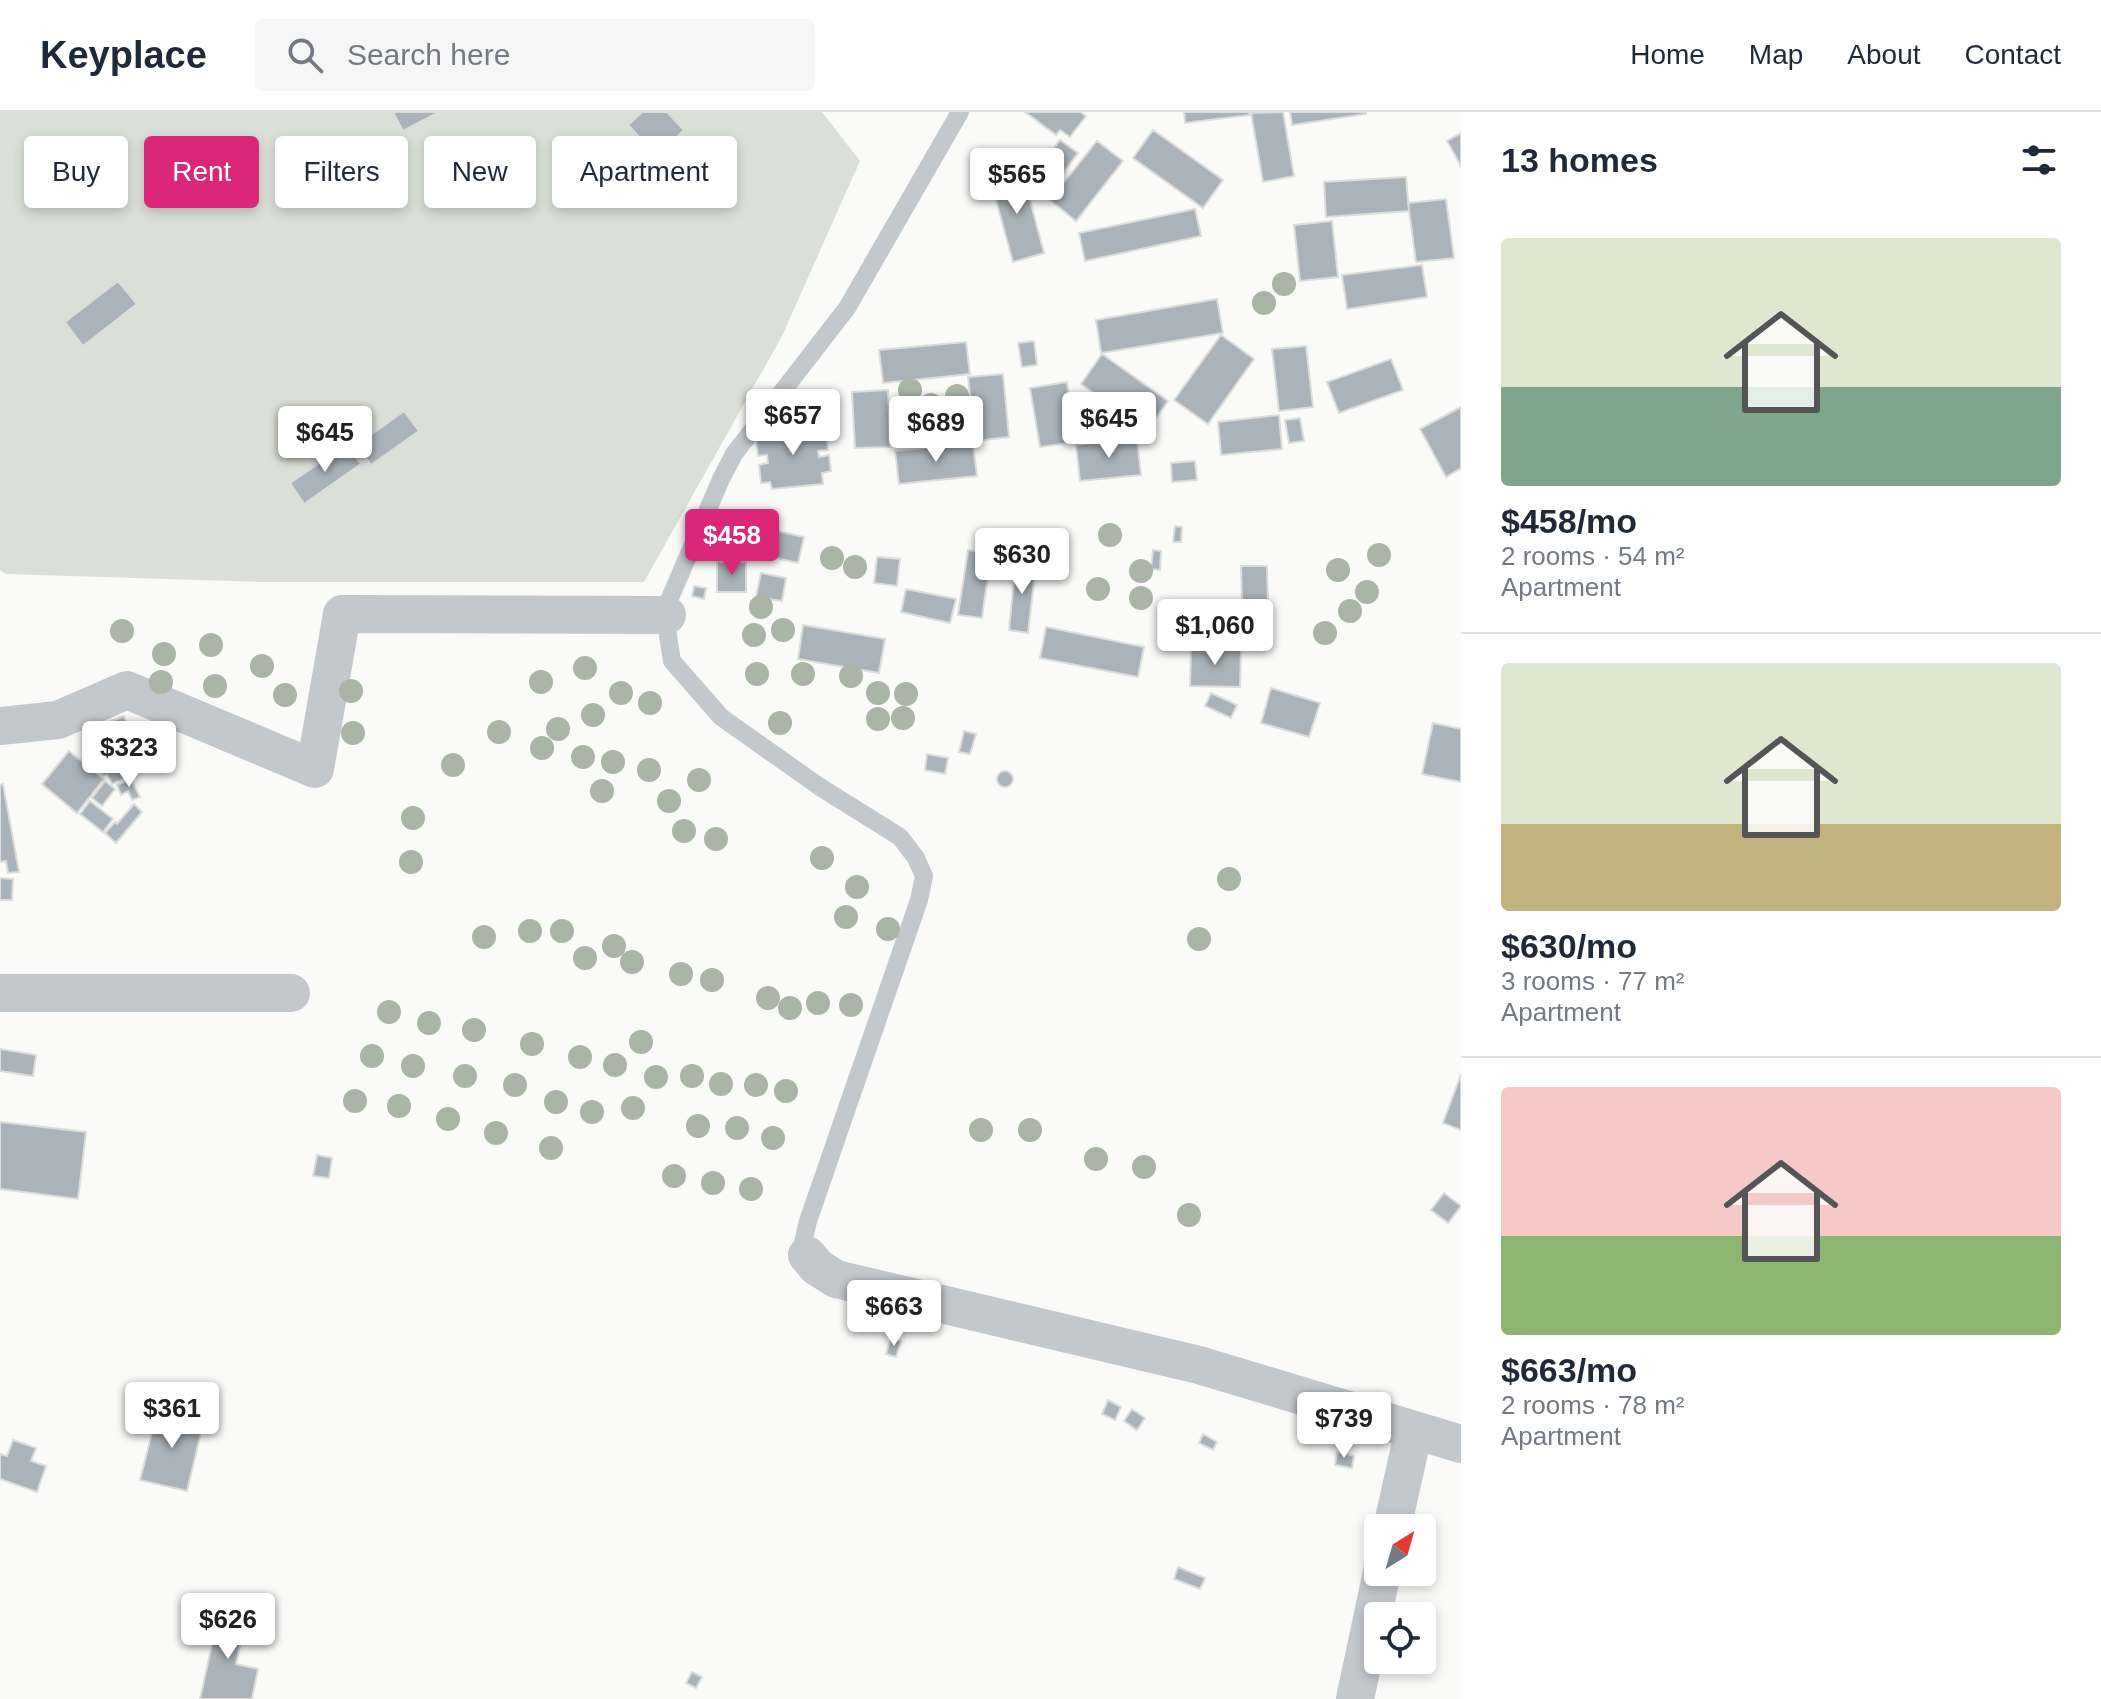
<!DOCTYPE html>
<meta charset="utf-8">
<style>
:root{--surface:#fff;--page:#f6f6f7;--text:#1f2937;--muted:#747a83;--line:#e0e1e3;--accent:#db2777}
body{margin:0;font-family:Arial,sans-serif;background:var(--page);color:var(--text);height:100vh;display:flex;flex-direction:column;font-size:30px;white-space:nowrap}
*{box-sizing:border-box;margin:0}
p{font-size:26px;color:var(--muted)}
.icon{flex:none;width:44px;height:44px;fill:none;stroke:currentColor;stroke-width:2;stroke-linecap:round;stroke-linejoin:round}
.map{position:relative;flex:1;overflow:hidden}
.panel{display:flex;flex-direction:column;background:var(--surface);width:640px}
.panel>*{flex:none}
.hud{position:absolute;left:24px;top:24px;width:760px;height:72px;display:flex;gap:16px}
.needle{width:52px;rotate:37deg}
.fabs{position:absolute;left:1364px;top:1402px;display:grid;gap:16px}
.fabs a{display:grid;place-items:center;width:72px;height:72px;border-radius:8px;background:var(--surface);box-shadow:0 4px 12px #0003;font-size:40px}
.price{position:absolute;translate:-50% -68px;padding:0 18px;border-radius:8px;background:#fff;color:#222;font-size:26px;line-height:52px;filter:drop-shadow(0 2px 4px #0008)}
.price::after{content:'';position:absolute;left:50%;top:48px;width:24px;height:18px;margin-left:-12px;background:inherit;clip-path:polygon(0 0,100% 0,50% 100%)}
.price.current{background:var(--accent);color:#fff}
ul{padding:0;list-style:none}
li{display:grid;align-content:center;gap:16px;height:424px;padding:0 40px}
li+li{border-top:2px solid var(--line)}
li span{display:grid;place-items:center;height:248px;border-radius:8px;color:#555}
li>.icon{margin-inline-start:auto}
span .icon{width:144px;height:144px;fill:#fffc;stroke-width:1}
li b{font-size:34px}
h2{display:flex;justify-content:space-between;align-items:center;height:96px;padding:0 40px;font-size:34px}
.chip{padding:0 28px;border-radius:8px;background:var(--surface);box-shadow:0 4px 12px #0003;font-size:28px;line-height:72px}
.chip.current{background:var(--accent);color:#fff}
header{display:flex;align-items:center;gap:48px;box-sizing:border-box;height:112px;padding:0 40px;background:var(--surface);border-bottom:2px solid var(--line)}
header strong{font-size:38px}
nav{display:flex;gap:44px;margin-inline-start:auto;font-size:28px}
.search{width:560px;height:72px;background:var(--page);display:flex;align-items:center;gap:20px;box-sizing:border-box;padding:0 28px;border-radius:8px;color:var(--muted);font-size:30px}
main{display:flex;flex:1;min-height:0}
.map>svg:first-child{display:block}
.green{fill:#dadfd7}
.building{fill:#aab3b9;stroke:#dcdcda;stroke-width:2}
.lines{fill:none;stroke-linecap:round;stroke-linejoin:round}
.service{stroke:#c3c8cc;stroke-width:18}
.minor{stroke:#c3c8cc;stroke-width:38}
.tree{fill:#aab4a7}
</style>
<header>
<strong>Keyplace</strong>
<div class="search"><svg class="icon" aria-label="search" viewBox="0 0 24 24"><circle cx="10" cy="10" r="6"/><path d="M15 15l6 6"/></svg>Search here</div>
<nav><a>Home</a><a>Map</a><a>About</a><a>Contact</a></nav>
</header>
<main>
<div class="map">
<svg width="1461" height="1587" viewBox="0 0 1461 1587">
<rect width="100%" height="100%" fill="#fafaf8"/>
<path class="green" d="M 0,0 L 822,0 L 860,49 L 782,224 L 644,470 L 263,470 L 6,462 L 0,458 Z"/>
<path class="building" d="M 393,0 L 439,0 L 403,19 Z
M 642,0 L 667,0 L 684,18 L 657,44 L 628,13 Z
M 1025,0 L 1080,0 L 1086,4 L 1070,25 L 1060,18 L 1056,23 Z
M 1184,0 L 1249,0 L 1250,3 L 1185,11 Z
M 1283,0 L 1294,64 L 1263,70 L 1251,1 Z
M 1290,0 L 1366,0 L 1366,2 L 1292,13 Z
M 1153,18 L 1223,68 L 1203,96 L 1133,46 Z
M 1461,21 L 1461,54 L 1447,29 Z
M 1060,28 L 1078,41 L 1055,72 L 1037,58 Z
M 1097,29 L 1123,49 L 1076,109 L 1050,88 Z
M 1022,58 L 1044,141 L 1013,150 L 990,66 Z
M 1406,65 L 1409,99 L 1326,105 L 1324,70 Z
M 1446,87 L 1454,146 L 1416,150 L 1408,91 Z
M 1195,97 L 1201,124 L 1085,149 L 1079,121 Z
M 1332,109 L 1338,165 L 1300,169 L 1294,113 Z
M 1422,153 L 1427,185 L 1347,197 L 1342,163 Z
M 118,169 L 137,192 L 83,234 L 65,210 Z
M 1217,187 L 1223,221 L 1101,241 L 1096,208 Z
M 1221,223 L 1254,247 L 1208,312 L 1174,288 Z
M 1034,229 L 1037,253 L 1022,255 L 1018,231 Z
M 966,230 L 970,262 L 883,271 L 879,238 Z
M 1306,234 L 1313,295 L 1279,299 L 1272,237 Z
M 1102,242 L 1168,289 L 1147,319 L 1081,272 Z
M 1391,247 L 1403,278 L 1339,301 L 1327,270 Z
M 1003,262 L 1009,325 L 975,329 L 968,265 Z
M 1067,270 L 1076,330 L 1040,335 L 1030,276 Z
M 888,278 L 890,335 L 855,336 L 852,280 Z
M 1461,295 L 1461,356 L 1446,365 L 1420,317 Z
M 404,299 L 419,319 L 371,353 L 357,333 Z
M 1279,303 L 1282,337 L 1221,343 L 1218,310 Z
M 1300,306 L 1304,329 L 1289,331 L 1285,308 Z
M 814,313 L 815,322 L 826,321 L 828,338 L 818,339 L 819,345 L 829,343 L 831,359 L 822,361 L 823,372 L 772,377 L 770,370 L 761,371 L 759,353 L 768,351 L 767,343 L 758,344 L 756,327 L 766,326 L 765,319 Z
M 1137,326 L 1141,363 L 1080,369 L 1076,333 Z
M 973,331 L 977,364 L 899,372 L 895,339 Z
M 347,332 L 361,352 L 304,392 L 290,371 Z
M 1195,349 L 1197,368 L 1172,370 L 1171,351 Z
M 732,409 L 804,425 L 798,451 L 726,435 Z
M 1175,414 L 1182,415 L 1181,430 L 1173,430 Z
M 968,438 L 991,442 L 982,506 L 958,503 Z
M 1153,438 L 1161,439 L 1160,458 L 1151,457 Z
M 877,445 L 900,447 L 897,474 L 874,471 Z
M 1016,448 L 1036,451 L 1028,521 L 1009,518 Z
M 717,450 L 746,450 L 746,480 L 717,480 Z
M 1241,454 L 1267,454 L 1269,524 L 1243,525 Z
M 761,461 L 786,466 L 782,489 L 756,485 Z
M 694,474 L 706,476 L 704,487 L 692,484 Z
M 906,477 L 956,487 L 950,511 L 901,500 Z
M 803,513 L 885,527 L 879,561 L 798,547 Z
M 1046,515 L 1144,535 L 1138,565 L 1040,546 Z
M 1191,535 L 1241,538 L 1240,575 L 1190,574 Z
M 1271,576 L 1320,591 L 1309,625 L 1261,611 Z
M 1211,581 L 1237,593 L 1231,606 L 1205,594 Z
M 124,604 L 128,614 L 108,622 L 104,612 Z
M 1433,611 L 1461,617 L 1461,670 L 1422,662 Z
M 964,619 L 976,622 L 970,642 L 959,640 Z
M 115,621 L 121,635 L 113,638 L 108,624 Z
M 107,628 L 112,640 L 94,647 L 89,636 Z
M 69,639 L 104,667 L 77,701 L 42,672 Z
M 121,639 L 131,664 L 112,672 L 107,662 L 103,664 L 97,650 Z
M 927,642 L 948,646 L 945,662 L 925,658 Z
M997 667a8 8 0 1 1 16 0a8 8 0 1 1-16 0Z
M 131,667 L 140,685 L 132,688 L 128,679 L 121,683 L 117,673 Z
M 105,669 L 115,677 L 102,694 L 92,686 Z
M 3,672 L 19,760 L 8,761 L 6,749 L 0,750 L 0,673 Z
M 90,689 L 113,707 L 103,720 L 80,702 Z
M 134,692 L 142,700 L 116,731 L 105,721 L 115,710 L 117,712 Z
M 0,766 L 13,767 L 12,788 L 0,788 Z
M 0,937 L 36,943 L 33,964 L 0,959 Z
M 1461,962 L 1461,1018 L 1443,1011 Z
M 0,1010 L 86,1020 L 78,1087 L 0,1077 Z
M 317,1043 L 332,1046 L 329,1066 L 313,1064 Z
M 1444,1081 L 1461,1094 L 1448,1111 L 1431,1098 Z
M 891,1226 L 901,1229 L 896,1245 L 886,1242 Z
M 1108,1288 L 1121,1295 L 1115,1308 L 1102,1302 Z
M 158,1297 L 204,1308 L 187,1379 L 140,1368 Z
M 1132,1297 L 1145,1306 L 1137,1318 L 1124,1309 Z
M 1203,1322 L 1217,1330 L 1213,1338 L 1199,1331 Z
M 13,1328 L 36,1336 L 31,1349 L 46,1354 L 37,1380 L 0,1367 L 0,1342 L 7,1344 Z
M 1337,1340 L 1354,1344 L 1352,1356 L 1335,1353 Z
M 1178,1455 L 1205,1466 L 1200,1477 L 1174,1467 Z
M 220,1496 L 247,1501 L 236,1552 L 258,1557 L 252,1587 L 200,1587 Z
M 692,1560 L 702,1565 L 696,1576 L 686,1571 Z"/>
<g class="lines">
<path class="service" d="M 807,1143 L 803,1131 L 808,1109 L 919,788 L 924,764 L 916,746 L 900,725 L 820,675 L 721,605 L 672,549 L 666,511 L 670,486 L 721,367 L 734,342 L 847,196 L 960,0"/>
<path class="minor" d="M 0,614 L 58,608 L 127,578 L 315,657 L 342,502 L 667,503
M 0,881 L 291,881
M 807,1143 L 817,1155 L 836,1167 L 1199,1253 L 1461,1332
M 1392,1416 L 1414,1318
M 1355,1587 L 1382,1460"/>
</g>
<g class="tree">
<circle cx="1284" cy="172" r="12"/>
<circle cx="1264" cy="191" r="12"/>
<circle cx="910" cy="278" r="12"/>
<circle cx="957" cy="284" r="12"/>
<circle cx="931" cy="293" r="12"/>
<circle cx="1110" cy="423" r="12"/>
<circle cx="1379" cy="443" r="12"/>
<circle cx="832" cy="446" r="12"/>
<circle cx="855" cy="455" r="12"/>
<circle cx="1338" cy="458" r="12"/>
<circle cx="1141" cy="459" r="12"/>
<circle cx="1098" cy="477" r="12"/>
<circle cx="1367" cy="480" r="12"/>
<circle cx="1141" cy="486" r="12"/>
<circle cx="761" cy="495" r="12"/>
<circle cx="1350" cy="499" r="12"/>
<circle cx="783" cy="518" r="12"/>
<circle cx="122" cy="519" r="12"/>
<circle cx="1325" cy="521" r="12"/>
<circle cx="754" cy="523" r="12"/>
<circle cx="211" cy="533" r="12"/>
<circle cx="164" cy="542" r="12"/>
<circle cx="262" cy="554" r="12"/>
<circle cx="585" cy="556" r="12"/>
<circle cx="757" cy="562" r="12"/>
<circle cx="803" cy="562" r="12"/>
<circle cx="851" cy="564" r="12"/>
<circle cx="161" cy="570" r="12"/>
<circle cx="541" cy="570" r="12"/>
<circle cx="215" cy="574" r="12"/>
<circle cx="351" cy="579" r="12"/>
<circle cx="621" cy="581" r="12"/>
<circle cx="878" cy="581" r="12"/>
<circle cx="906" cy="582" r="12"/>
<circle cx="285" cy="583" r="12"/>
<circle cx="650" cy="591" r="12"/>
<circle cx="593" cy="603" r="12"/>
<circle cx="903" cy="606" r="12"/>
<circle cx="878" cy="607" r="12"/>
<circle cx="780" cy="611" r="12"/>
<circle cx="558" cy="617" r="12"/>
<circle cx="499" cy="620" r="12"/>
<circle cx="353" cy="621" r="12"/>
<circle cx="542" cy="636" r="12"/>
<circle cx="583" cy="645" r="12"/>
<circle cx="613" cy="650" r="12"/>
<circle cx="453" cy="653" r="12"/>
<circle cx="649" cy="658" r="12"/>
<circle cx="699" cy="668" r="12"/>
<circle cx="602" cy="679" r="12"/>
<circle cx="669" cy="689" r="12"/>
<circle cx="413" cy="706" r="12"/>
<circle cx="684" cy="719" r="12"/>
<circle cx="716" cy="727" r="12"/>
<circle cx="822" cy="746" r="12"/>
<circle cx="411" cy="750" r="12"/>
<circle cx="1229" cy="767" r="12"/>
<circle cx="857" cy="775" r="12"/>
<circle cx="846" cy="805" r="12"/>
<circle cx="888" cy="817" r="12"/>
<circle cx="530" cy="819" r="12"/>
<circle cx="562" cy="819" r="12"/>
<circle cx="484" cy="825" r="12"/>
<circle cx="1199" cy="827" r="12"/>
<circle cx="614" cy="834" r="12"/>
<circle cx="585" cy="846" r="12"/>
<circle cx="632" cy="850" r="12"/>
<circle cx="681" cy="862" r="12"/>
<circle cx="712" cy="868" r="12"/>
<circle cx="768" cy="886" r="12"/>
<circle cx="818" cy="891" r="12"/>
<circle cx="851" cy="893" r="12"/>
<circle cx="790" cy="896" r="12"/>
<circle cx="389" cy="900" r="12"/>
<circle cx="429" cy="911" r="12"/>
<circle cx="474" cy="918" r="12"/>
<circle cx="641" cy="930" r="12"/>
<circle cx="532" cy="932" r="12"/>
<circle cx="372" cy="944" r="12"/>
<circle cx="580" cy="945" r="12"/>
<circle cx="615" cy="953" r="12"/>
<circle cx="413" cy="954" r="12"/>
<circle cx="465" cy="964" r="12"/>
<circle cx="692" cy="964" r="12"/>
<circle cx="656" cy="965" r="12"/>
<circle cx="721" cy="972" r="12"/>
<circle cx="515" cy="973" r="12"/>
<circle cx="756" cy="973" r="12"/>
<circle cx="786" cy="979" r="12"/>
<circle cx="355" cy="989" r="12"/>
<circle cx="556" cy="990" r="12"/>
<circle cx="399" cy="994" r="12"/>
<circle cx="633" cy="996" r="12"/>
<circle cx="592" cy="1000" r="12"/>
<circle cx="448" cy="1007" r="12"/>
<circle cx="698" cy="1014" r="12"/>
<circle cx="737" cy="1016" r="12"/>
<circle cx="981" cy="1018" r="12"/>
<circle cx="1030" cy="1018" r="12"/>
<circle cx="496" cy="1021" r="12"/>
<circle cx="773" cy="1026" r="12"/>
<circle cx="551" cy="1036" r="12"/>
<circle cx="1096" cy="1047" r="12"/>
<circle cx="1144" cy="1055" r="12"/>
<circle cx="674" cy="1064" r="12"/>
<circle cx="713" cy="1071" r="12"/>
<circle cx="751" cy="1077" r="12"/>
<circle cx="1189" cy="1103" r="12"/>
</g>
</svg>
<div class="fabs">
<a><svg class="needle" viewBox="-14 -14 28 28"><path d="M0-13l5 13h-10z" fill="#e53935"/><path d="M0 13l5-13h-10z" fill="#747a83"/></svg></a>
<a><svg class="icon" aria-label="locate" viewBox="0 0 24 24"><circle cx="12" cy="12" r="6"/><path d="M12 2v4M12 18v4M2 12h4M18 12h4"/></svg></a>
</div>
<b class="price" style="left:1017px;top:104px">$565</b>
<b class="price" style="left:793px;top:345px">$657</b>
<b class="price" style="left:1109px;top:348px">$645</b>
<b class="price" style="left:936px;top:352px">$689</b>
<b class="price" style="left:325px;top:362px">$645</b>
<b class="price current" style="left:732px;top:465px">$458</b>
<b class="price" style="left:1022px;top:484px">$630</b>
<b class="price" style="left:1215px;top:555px">$1,060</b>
<b class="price" style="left:129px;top:677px">$323</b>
<b class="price" style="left:894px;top:1236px">$663</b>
<b class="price" style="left:172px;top:1338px">$361</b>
<b class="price" style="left:1344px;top:1348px">$739</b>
<b class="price" style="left:228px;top:1549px">$626</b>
<div class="hud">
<a class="chip">Buy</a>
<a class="chip current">Rent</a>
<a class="chip">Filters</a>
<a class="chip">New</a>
<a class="chip">Apartment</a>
</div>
</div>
<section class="panel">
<h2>13 homes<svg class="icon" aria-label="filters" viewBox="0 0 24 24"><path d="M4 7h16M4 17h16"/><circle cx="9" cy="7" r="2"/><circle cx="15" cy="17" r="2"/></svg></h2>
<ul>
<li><span style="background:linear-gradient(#dfe7d0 60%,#7fa58c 0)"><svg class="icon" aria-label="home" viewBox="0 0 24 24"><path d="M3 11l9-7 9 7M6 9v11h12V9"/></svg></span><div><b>$458/mo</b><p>2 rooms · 54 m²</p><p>Apartment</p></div></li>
<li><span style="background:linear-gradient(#dfe7d0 65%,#c2b280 0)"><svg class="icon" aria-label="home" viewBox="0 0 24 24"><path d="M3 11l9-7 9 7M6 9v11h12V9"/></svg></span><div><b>$630/mo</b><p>3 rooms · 77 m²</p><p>Apartment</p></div></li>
<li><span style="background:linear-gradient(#f6c9c9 60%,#8fb573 0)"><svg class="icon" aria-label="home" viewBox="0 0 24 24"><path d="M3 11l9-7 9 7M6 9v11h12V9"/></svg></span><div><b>$663/mo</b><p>2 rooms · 78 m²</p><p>Apartment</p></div></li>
</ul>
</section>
</main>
